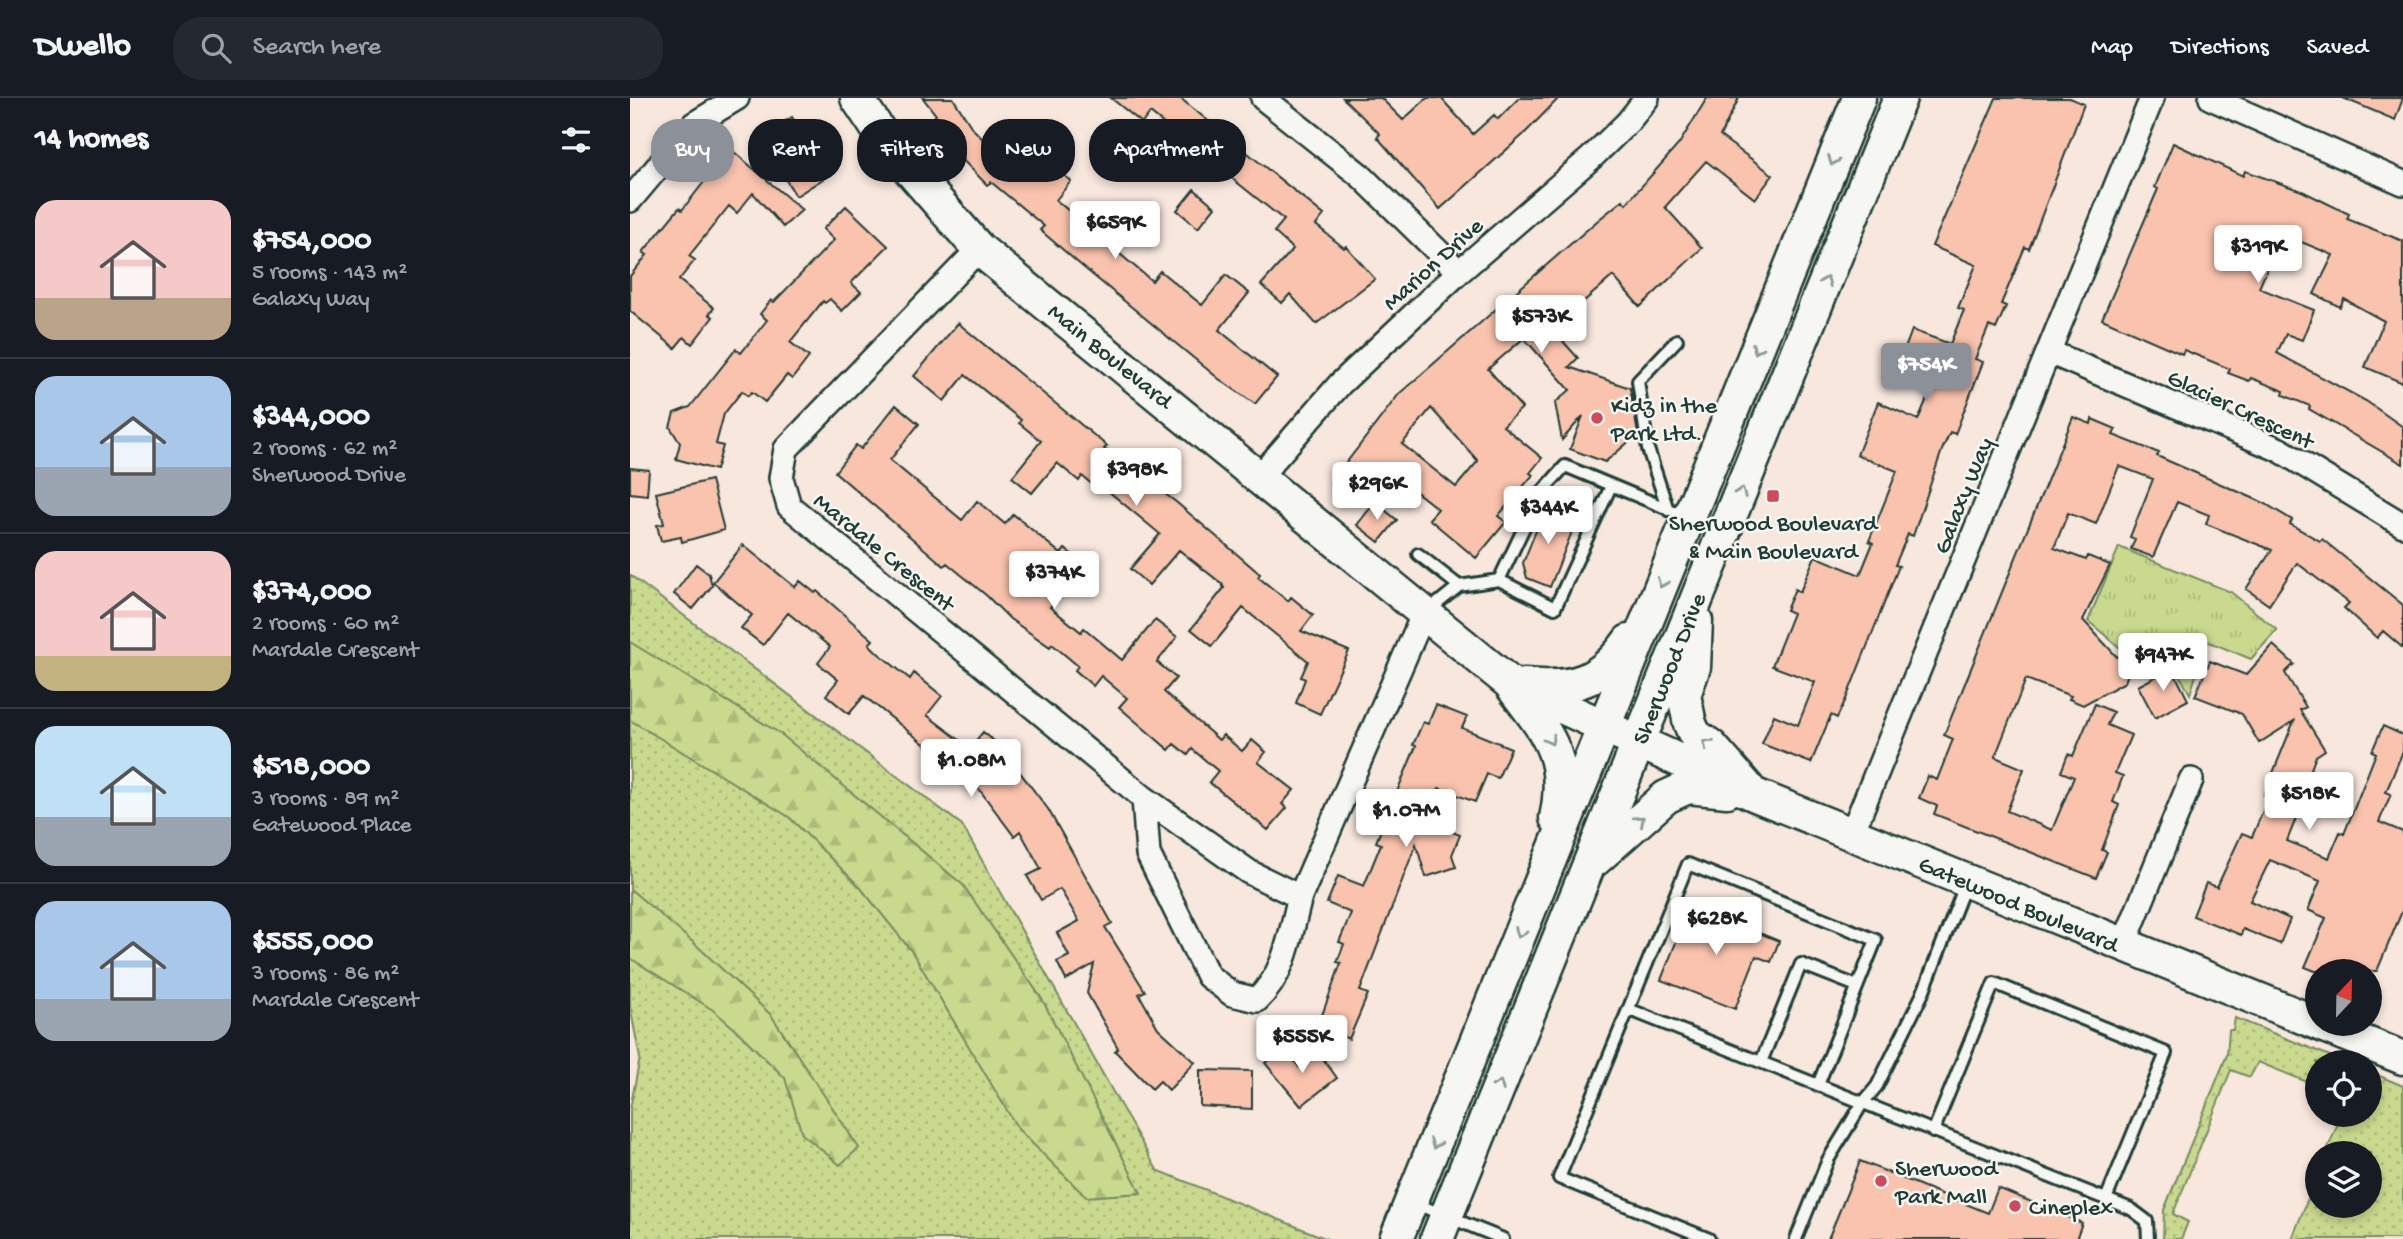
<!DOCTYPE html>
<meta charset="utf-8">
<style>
:root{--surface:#171b24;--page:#242831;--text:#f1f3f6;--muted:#9ea1a6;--line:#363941;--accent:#8c9099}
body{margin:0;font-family:"Gochi Hand",sans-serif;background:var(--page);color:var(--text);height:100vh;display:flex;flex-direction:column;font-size:26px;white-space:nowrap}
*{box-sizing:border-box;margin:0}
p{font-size:23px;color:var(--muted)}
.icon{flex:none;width:38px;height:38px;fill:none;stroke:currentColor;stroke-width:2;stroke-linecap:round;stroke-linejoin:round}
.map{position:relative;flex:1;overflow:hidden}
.drawer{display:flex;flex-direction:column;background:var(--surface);width:630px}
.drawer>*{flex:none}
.top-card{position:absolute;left:21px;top:21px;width:665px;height:63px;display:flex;gap:14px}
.needle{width:46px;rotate:22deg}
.buttons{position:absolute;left:1675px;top:861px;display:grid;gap:14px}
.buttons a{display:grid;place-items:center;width:77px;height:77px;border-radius:50%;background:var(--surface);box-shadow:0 4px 10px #0003;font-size:35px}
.price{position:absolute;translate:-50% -60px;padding:0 16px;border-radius:7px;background:#fff;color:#222;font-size:23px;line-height:46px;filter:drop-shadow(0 2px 4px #0008)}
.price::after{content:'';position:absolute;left:50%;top:42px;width:21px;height:16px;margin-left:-10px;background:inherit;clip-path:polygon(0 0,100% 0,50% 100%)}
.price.selected{background:var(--accent);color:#fff}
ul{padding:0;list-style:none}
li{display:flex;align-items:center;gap:21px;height:175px;padding:0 35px}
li+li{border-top:2px solid var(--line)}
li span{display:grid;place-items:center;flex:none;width:196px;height:140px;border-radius:21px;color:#555}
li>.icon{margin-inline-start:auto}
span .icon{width:84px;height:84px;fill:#fffc;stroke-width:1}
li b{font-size:30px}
h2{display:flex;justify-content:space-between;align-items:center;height:84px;padding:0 35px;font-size:30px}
.chip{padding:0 24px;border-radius:28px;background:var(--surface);box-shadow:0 4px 10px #0003;font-size:24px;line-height:63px}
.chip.selected{background:var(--accent);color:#fff}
header{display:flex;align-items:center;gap:42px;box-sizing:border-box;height:98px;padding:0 35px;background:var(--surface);border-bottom:2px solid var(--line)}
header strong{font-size:33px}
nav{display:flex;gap:38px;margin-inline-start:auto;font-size:24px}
.search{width:490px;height:63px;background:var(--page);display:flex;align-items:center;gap:18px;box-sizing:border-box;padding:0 24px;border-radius:28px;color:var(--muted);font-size:26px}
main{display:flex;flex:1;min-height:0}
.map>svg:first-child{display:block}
.grass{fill:url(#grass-dots);stroke:#748b60;stroke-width:2}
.forest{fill:url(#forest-firs);stroke:#748b60;stroke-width:2}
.park{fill:url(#park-tufts);stroke:#748b60;stroke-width:2}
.building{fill:#fac3ad;stroke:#1f3d34;stroke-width:2;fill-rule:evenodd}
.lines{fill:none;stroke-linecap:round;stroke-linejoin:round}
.lane-casing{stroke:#1f3d34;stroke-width:16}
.street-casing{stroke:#1f3d34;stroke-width:28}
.secondary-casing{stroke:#1f3d34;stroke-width:37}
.lane{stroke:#f6f6f2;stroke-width:10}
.street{stroke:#f6f6f2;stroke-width:23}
.secondary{stroke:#f6f6f2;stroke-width:32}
.oneway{stroke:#8a9a93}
.poi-dot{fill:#d1495b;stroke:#f6f6f2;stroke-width:2.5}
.labels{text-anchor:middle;stroke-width:5;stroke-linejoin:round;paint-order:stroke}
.street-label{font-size:24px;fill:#1f3d34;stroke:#f6f6f2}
.poi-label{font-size:24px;fill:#1f3d34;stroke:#f6f6f2;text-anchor:start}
</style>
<header>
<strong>Dwello</strong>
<div class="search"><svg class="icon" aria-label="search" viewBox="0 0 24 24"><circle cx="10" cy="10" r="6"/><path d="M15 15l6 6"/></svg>Search here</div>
<nav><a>Map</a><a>Directions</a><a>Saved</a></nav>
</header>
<main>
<section class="drawer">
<h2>14 homes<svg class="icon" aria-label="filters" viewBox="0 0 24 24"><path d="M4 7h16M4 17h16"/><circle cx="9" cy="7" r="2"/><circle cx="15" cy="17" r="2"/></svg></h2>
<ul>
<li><span style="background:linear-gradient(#f6c9c9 70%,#b9a48a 0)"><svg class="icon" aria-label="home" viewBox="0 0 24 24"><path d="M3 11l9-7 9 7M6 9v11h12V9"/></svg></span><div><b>$754,000</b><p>5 rooms · 143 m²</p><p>Galaxy Way</p></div></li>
<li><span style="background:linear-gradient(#a9c7e8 65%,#9aa5b1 0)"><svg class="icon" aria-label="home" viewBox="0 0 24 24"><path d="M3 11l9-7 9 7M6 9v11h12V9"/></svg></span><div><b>$344,000</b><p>2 rooms · 62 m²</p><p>Sherwood Drive</p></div></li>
<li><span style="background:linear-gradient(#f6c9c9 75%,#c2b280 0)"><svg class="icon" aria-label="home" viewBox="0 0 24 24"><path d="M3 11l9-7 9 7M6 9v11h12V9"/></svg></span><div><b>$374,000</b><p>2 rooms · 60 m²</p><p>Mardale Crescent</p></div></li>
<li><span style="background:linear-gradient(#bfe0f5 65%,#9aa5b1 0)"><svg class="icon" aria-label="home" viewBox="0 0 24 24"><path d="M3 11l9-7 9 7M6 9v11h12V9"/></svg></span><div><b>$518,000</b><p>3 rooms · 89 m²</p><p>Gatewood Place</p></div></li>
<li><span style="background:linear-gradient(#a9c7e8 70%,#9aa5b1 0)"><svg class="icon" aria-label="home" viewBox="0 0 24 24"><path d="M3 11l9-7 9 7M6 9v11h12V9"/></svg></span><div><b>$555,000</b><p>3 rooms · 86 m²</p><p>Mardale Crescent</p></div></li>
</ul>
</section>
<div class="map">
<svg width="1773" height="1141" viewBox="0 0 1773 1141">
<defs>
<pattern id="grass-dots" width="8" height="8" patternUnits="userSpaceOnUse" patternTransform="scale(1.75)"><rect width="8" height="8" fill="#c9d98d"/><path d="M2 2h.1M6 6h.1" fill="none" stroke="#acbb7a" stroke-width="1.8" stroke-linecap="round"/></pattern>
<pattern id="forest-firs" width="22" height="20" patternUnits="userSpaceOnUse" patternTransform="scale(1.75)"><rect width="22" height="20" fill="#c9d98d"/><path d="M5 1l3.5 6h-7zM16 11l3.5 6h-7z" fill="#acbb7a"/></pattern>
<pattern id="park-tufts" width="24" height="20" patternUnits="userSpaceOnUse" patternTransform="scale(1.75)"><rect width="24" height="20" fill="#c9d98d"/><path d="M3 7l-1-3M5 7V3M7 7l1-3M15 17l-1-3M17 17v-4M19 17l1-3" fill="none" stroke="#acbb7a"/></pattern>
</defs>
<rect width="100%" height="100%" fill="#f7e7dd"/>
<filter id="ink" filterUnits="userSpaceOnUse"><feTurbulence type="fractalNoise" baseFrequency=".0143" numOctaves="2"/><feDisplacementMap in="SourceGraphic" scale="14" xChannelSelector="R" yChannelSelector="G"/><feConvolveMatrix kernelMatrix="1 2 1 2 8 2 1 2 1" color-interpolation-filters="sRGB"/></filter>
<g filter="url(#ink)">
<path class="grass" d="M 0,477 L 332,727 L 527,1072 L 697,1141 L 0,1141 L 0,1011 L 10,960 L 0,908 Z
M 1605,920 L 1715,964 L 1687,964 L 1687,988 L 1628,964 L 1620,979 L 1601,972 L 1543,1116 L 1558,1124 L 1551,1141 L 1533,1141 L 1534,1112 L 1597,957 L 1599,932 L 1603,932 Z
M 1740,974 L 1773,988 L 1773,1141 L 1662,1141 L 1687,1078 L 1687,1108 L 1740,1108 L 1740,1055 L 1696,1055 L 1710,1020 L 1703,1017 L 1740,1017 Z"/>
<path class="forest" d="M 0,544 L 151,636 L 333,787 L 412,901 L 511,1095 L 456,1099 L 388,1031 L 283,855 L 230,789 L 159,719 L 0,622 Z
M 0,791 L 64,845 L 141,917 L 229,1050 L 210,1067 L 172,1036 L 155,980 L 105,931 L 83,912 L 0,860 Z"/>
<path class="park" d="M 1489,449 L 1601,494 L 1647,532 L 1621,561 L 1577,543 L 1560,596 L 1532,546 L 1507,564 L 1458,523 Z"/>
<path class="building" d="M 293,0 L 323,0 L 342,30 L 388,77 L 400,62 L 419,78 L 425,70 L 441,83 L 426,102 L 522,183 L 530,173 L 572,207 L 596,177 L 619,195 L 589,232 L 647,279 L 625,306 L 589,281 L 453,169 L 410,132 L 414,128 L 361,84 L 357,87 L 319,48 L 302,21 L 306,17 Z
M 481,0 L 550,0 L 694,117 L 686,127 L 714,150 L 716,148 L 745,181 L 686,226 L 660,196 L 652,205 L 631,187 L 663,151 L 644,134 L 654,122 L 520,15 L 512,25 Z
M 713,0 L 751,0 L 773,22 L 797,0 L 811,0 L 843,36 L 864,17 L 868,21 L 889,0 L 929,0 L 893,37 L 810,111 L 747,39 L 750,36 Z
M 1077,0 L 1109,0 L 1090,38 L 1143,77 L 1125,101 L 1076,63 L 1035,109 L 1072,150 L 1010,209 L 983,178 L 922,231 L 948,260 L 939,269 L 1000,290 L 1008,336 L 975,364 L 940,351 L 953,318 L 932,342 L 925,305 L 940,292 L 894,240 L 858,271 L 892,310 L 873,328 L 912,360 L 900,375 L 903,377 L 868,418 L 876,424 L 846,460 L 799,421 L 808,411 L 753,368 L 722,404 L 700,386 L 769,296 L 967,123 L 993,102 L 996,106 L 1049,46 ZM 801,310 L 848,363 L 826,389 L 772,346 Z
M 1366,0 L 1440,0 L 1454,6 L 1399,151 L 1395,149 L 1371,206 L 1376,208 L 1366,231 L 1359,228 L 1345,261 L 1353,264 L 1325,336 L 1320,334 L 1312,352 L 1283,438 L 1278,436 L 1265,467 L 1269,468 L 1216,601 L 1207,620 L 1201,617 L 1181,665 L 1132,646 L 1144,617 L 1168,627 L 1185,584 L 1142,568 L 1163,515 L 1156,512 L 1165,491 L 1170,494 L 1185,458 L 1230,477 L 1243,445 L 1239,443 L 1267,373 L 1227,357 L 1248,304 L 1288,322 L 1310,270 L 1273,256 L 1282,232 L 1320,246 L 1334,212 L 1328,210 L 1346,167 L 1302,148 Z
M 1713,0 L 1773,0 L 1765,22 Z
M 162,19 L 196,72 L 196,79 L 166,98 L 129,39 Z
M 1543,45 L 1613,78 L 1615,73 L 1672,93 L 1719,116 L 1717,121 L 1773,143 L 1773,285 L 1735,269 L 1754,223 L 1714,201 L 1710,209 L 1684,196 L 1703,157 L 1652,136 L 1629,190 L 1684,212 L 1672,242 L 1656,236 L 1647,255 L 1736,303 L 1773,329 L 1773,366 L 1679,311 L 1680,308 L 1653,297 L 1654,293 L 1621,280 L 1619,283 L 1598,275 L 1600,271 L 1554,252 L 1552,256 L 1472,221 L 1528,91 L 1525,89 Z
M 104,54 L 172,112 L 153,129 L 123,95 L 107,115 L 99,108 L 59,158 L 65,162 L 49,182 L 84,210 L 79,216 L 83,219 L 62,246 L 54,239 L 45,250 L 0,213 L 0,178 L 17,157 L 13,154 L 49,110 L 52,112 L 89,65 L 92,68 Z
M 564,91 L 585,109 L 568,130 L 547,112 Z
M 216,108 L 258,148 L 221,185 L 231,194 L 212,213 L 200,201 L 195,205 L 193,203 L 160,244 L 179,259 L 162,281 L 157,277 L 135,304 L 122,294 L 118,298 L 112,293 L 94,316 L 86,346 L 93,348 L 86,372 L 46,361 L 50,345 L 40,329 L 44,315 L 60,309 L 106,251 L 111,255 L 137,222 L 130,216 L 141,202 L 144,204 L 204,142 L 193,131 Z
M 328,225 L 477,348 L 474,351 L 546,404 L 630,476 L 628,479 L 658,503 L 661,499 L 683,517 L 671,533 L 719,553 L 690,616 L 666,605 L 675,581 L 671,579 L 678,563 L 613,510 L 582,548 L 561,531 L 594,490 L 592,486 L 549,452 L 519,487 L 500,471 L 530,436 L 472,388 L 469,392 L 452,378 L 449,383 L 427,365 L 402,395 L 382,379 L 411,343 L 389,325 L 391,322 L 335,277 L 314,303 L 284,278 Z
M 266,307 L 289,326 L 260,362 L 332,422 L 347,403 L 375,426 L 383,416 L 431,456 L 435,451 L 455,467 L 420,509 L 451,534 L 454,530 L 492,562 L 525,522 L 547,539 L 527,564 L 546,580 L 534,594 L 589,642 L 593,637 L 612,653 L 622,642 L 636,654 L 628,664 L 664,692 L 652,706 L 657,710 L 638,732 L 579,684 L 588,673 L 562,651 L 558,657 L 544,646 L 539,652 L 489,609 L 497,600 L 471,578 L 463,588 L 445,572 L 448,568 L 422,546 L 420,549 L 380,521 L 357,498 L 317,465 L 314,468 L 205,374 L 226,347 L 231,351 Z
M 1443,319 L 1461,326 L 1462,321 L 1486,331 L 1483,337 L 1529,355 L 1527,358 L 1634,405 L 1662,422 L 1660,426 L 1690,443 L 1692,441 L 1773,507 L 1773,550 L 1753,533 L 1747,540 L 1714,510 L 1719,505 L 1667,465 L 1639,507 L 1616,491 L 1642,452 L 1576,426 L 1579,417 L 1547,404 L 1523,459 L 1501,451 L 1505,441 L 1500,439 L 1523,381 L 1489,368 L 1466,426 L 1438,415 L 1424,450 L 1456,462 L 1458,458 L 1480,467 L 1453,522 L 1487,559 L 1496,554 L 1502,565 L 1495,584 L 1453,607 L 1439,601 L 1441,598 L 1396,581 L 1365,659 L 1394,671 L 1377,713 L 1422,732 L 1444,679 L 1431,674 L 1438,656 L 1443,658 L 1465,606 L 1483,614 L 1477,627 L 1501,637 L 1485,675 L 1493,678 L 1483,704 L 1489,707 L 1472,752 L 1477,754 L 1466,780 L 1304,716 L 1307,708 L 1289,700 L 1298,678 L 1307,682 L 1323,641 L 1314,637 Z
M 0,370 L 19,372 L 17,397 L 0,395 Z
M 81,382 L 94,432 L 52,444 L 51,439 L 31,443 L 27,427 L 34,426 L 26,395 Z
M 745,404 L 767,422 L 749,444 L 727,427 Z
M 916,408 L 947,421 L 920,489 L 897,480 L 893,465 Z
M 113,447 L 165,489 L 170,483 L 185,495 L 187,493 L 243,542 L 239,546 L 248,555 L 280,581 L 284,575 L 312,598 L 297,617 L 340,650 L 353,634 L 369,647 L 418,711 L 482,825 L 475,829 L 515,893 L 509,896 L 528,930 L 565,964 L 539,992 L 530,983 L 522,991 L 485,953 L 488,950 L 457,895 L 464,866 L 436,882 L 427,864 L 439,858 L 427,835 L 449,823 L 430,791 L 411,802 L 397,778 L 411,771 L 390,733 L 384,738 L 343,683 L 338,689 L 318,674 L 299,659 L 303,653 L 234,598 L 219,616 L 196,597 L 208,582 L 188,565 L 200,549 L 158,515 L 133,547 L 111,530 L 122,517 L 83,484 Z
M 66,466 L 79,476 L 82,488 L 63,511 L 44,496 Z
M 1643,547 L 1664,566 L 1655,575 L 1676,609 L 1670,612 L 1695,652 L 1686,658 L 1675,687 L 1679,688 L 1657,743 L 1699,760 L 1710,734 L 1714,736 L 1746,655 L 1742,653 L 1753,628 L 1773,637 L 1773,653 L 1756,694 L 1761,696 L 1749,724 L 1773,734 L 1773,811 L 1747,873 L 1685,873 L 1675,869 L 1696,820 L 1678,812 L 1690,783 L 1640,762 L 1620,803 L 1660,821 L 1650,846 L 1613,831 L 1611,837 L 1563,818 L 1576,785 L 1587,789 L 1612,735 L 1622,739 L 1639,699 L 1634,697 L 1664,623 L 1629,645 L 1612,616 L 1565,598 L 1580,563 L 1616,577 Z
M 1542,570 L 1558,602 L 1525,620 L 1508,588 Z
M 806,607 L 837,619 L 832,630 L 881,650 L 868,680 L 857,676 L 845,704 L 809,690 L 796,723 L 830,737 L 822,757 L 826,769 L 796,779 L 786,746 L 730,893 L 738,896 L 719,941 L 688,928 L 711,865 L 707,864 L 714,846 L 709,844 L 721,815 L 697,805 L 708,778 L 734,788 L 751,746 L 746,744 L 786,648 L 783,647 L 793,624 L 798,626 Z
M 1061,807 L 1149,843 L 1141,864 L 1126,858 L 1105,911 L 1031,882 Z
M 656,950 L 669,969 L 689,955 L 707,980 L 671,1008 L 635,965 Z
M 570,972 L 622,973 L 622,1011 L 570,1008 Z
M 1230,1063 L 1358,1115 L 1368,1090 L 1452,1125 L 1446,1141 L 1198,1141 Z"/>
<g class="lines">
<g class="lane-casing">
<path id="lane" d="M 1038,412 L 1018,351 L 1008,283 L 1047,242
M 788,456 L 829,488
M 869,482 L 910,396 L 935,368 L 1055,418
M 798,513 L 829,488 L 869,482 L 925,510 L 981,388
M 998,911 L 1188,987
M 1131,964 L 1171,866 L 1227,888
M 1303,1034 L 1364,885 L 1536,955 L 1476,1101
M 784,1105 L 873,1141
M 1079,1141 L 929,1080 L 1058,766 L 1246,842 L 1188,987 L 1501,1111 L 1517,1123 L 1518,1141
M 1166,1141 L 1198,1062 L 1232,1006 L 1247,988 L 1292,897 L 1336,785"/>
</g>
<g class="street-casing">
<path id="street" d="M 633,0 L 731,78 L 829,174
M 1581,0 L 1773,85
M 0,102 L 64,26 L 107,0
M 349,151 L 156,351 L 151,380 L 159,408 L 514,700 L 619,774 L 670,799 L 793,517
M 1419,254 L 1650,352 L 1773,427
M 630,378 L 710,286 L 829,174 L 961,60 L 998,24 L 1017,0
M 514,700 L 518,756 L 578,878 L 602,896 L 627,902 C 656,875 660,836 670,799
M 1222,735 L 1522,0
M 1493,848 L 1561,682"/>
</g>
<g class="secondary-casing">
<path id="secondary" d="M 227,0 L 259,48 L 349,151 L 881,586 L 1123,696 L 1773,960
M 1066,523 L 1064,569 L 1054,597 L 1060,626 L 1065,637 L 1081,648 L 1118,690
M 894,587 C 944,592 970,584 999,543
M 883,590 C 918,636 939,659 926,720
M 965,762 L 1036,699 L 1058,689 L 1097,693
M 766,1141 L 1229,0
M 807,1141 L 1270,0"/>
</g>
<use href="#lane" class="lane"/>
<use href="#street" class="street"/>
<use href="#secondary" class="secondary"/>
</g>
<defs><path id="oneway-chevron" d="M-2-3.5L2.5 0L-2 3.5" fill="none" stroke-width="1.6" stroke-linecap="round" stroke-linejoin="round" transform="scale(1.75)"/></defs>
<g class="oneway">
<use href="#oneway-chevron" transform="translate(1203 63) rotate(112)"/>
<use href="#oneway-chevron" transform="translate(1196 183) rotate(-68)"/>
<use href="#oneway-chevron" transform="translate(1127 251) rotate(112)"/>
<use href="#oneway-chevron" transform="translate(1111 394) rotate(-68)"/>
<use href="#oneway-chevron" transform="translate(1032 485) rotate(112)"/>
<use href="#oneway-chevron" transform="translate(920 642) rotate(63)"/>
<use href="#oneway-chevron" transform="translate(1077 646) rotate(-142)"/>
<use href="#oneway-chevron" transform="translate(1010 722) rotate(-42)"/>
<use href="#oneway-chevron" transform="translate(890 835) rotate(112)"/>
<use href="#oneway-chevron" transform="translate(869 987) rotate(-68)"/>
<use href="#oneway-chevron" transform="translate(805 1046) rotate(112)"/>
</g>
</g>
<g class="poi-dot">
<circle cx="967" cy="320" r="7"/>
<rect x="1136" y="391" width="14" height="14" rx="3.5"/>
<circle cx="1251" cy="1083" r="7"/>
<circle cx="1385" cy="1108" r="7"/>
</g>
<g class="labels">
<g class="street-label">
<text transform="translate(802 165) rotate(-42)" y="8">Marion Drive</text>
<text transform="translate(481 257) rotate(39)" y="8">Main Boulevard</text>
<text transform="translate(1611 310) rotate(25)" y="8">Glacier Crescent</text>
<text transform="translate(1332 397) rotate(-68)" y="8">Galaxy Way</text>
<text transform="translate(255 453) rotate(39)" y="8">Mardale Crescent</text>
<text transform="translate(1038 570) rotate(-68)" y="8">Sherwood Drive</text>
<text transform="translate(1389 805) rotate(23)" y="8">Gatewood Boulevard</text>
</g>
<g class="poi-label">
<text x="981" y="314">Kidz in the<tspan x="981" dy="28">Park Ltd.</tspan></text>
<text x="1143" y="432" text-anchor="middle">Sherwood Boulevard<tspan x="1143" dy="28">&amp; Main Boulevard</tspan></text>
<text x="1265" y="1077">Sherwood<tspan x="1265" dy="28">Park Mall</tspan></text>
<text x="1399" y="1116">Cineplex</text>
</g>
</g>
</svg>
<div class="buttons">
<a><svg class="needle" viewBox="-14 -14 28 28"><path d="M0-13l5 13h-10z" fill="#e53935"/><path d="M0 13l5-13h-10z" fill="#9ea1a6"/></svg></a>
<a><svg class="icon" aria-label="locate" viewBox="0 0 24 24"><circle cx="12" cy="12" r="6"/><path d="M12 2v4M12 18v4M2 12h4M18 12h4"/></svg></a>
<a><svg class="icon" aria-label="layers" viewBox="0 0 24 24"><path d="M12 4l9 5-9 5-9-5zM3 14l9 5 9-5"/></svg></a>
</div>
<b class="price" style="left:485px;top:163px">$659K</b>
<b class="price" style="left:1628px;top:187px">$319K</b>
<b class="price" style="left:911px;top:257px">$573K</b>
<b class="price selected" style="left:1296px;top:305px">$754K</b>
<b class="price" style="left:506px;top:410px">$398K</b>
<b class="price" style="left:747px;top:424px">$296K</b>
<b class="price" style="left:918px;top:448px">$344K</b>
<b class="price" style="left:424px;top:513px">$374K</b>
<b class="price" style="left:1533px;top:595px">$947K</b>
<b class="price" style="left:341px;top:701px">$1.08M</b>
<b class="price" style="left:1679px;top:734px">$518K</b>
<b class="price" style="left:776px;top:751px">$1.07M</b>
<b class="price" style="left:1086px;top:859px">$628K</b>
<b class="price" style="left:672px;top:977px">$555K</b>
<div class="top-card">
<a class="chip selected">Buy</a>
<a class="chip">Rent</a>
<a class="chip">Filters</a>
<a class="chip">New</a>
<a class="chip">Apartment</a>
</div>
</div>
</main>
